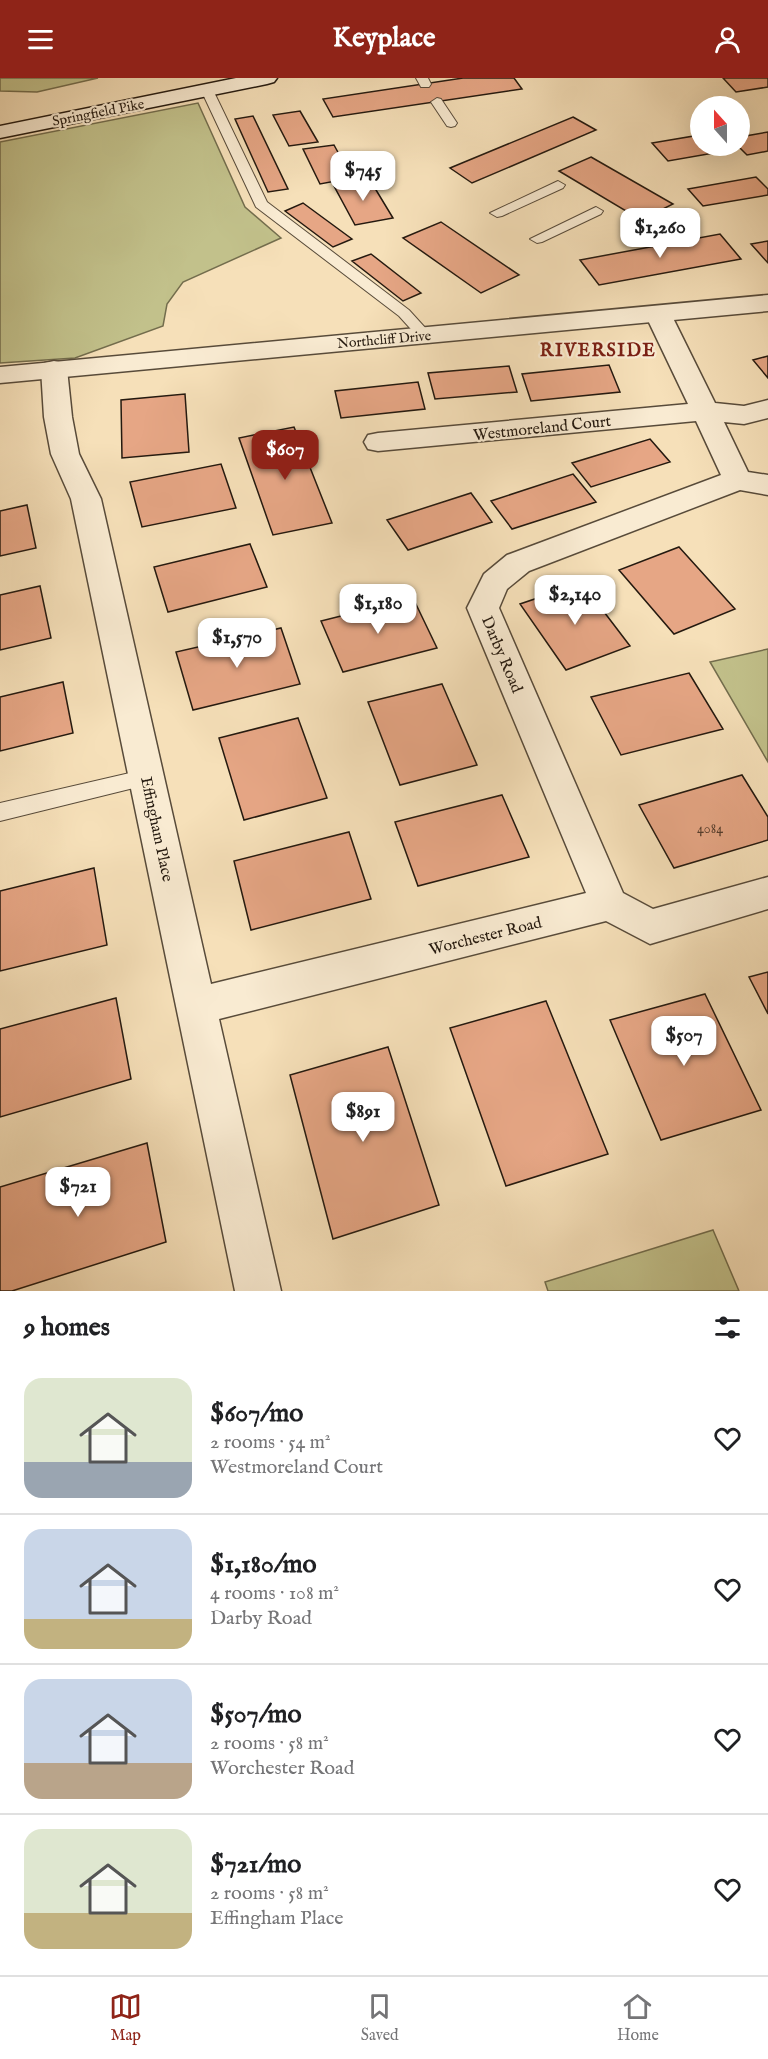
<!DOCTYPE html>
<meta charset="utf-8">
<style>
:root{--surface:#fff;--page:#f6f6f6;--text:#202124;--muted:#757577;--line:#e0e0e0;--accent:#8f2418}
body{margin:0;font-family:"IM FELL English",serif;background:var(--page);color:var(--text);height:100vh;display:flex;flex-direction:column;font-size:22px;white-space:nowrap}
*{box-sizing:border-box;margin:0}
p{font-size:20px;color:var(--muted)}
.icon{flex:none;width:33px;height:33px;fill:none;stroke:currentColor;stroke-width:2;stroke-linecap:round;stroke-linejoin:round}
.map{position:relative;height:1213px;overflow:hidden}
.sheet{display:flex;flex-direction:column;background:var(--surface);flex:1}
.sheet>*{flex:none}
.needle{width:39px;rotate:339deg}
.tools{position:absolute;left:690px;top:18px;display:grid;gap:12px}
.tools a{display:grid;place-items:center;width:60px;height:60px;border-radius:50%;background:var(--surface);box-shadow:0 6px 24px #0002;font-size:30px}
.price{position:absolute;translate:-50% -51px;padding:0 14px;border-radius:12px;background:#fff;color:#222;font-size:20px;line-height:39px;filter:drop-shadow(0 2px 3px #0008)}
.price::after{content:'';position:absolute;left:50%;top:36px;width:18px;height:14px;margin-left:-9px;background:inherit;clip-path:polygon(0 0,100% 0,50% 100%)}
.price.selected{background:var(--accent);color:#fff}
ul{padding:0;list-style:none}
li{display:flex;align-items:center;gap:18px;height:150px;padding:0 24px}
li+li{border-top:2px solid var(--line)}
li span{display:grid;place-items:center;flex:none;width:168px;height:120px;border-radius:18px;color:#555}
li>.icon{margin-inline-start:auto}
span .icon{width:72px;height:72px;fill:#fffc;stroke-width:1}
li b{font-size:26px}
h2{display:flex;justify-content:space-between;align-items:center;height:72px;padding:0 24px;font-size:26px}
header{display:flex;justify-content:space-between;align-items:center;height:78px;padding:0 24px;background:var(--accent);color:#fff;font-size:27px;font-weight:700}
.tabs{display:flex;justify-content:space-around;align-items:center;height:84px;border-top:2px solid var(--line);background:var(--surface);font-size:16px;color:var(--muted)}
.tabs a{display:grid;justify-items:center;gap:3px}
.tabs .selected{color:var(--accent)}
.map>svg:first-child{display:block}
.green{fill:#c2c18b;stroke:#736d4d;stroke-width:1.5}
.building{fill:#e6a685;stroke:#24190f;stroke-width:1.5}
.lines{fill:none;stroke-linecap:round;stroke-linejoin:round}
.service-casing{stroke:#584b3a;stroke-width:2}
.minor-casing{stroke:#584b3a;stroke-width:3}
.tertiary-casing{stroke:#584b3a;stroke-width:3}
.secondary-casing{stroke:#24190f;stroke-width:3}
.service{fill:#f9ebd2;fill-rule:evenodd}
.minor{fill:#f9ebd2;fill-rule:evenodd}
.tertiary{fill:#f9ebd2;fill-rule:evenodd}
.secondary{fill:#f9ebd2;fill-rule:evenodd}
.labels{text-anchor:middle;stroke-width:4.5;stroke-linejoin:round;paint-order:stroke}
.far-street-label{font-size:14px;fill:#24190f;stroke:#f9ebd2}
.number-label{font-size:14px;fill:#543c2c}
.street-label{font-size:16px;fill:#24190f;stroke:#f9ebd2}
.far-district-label{font-size:18px;font-weight:bold;letter-spacing:1.5px;fill:#7a1f14;stroke:#f9ebd2}
</style>
<header><svg class="icon" aria-label="menu" viewBox="0 0 24 24"><path d="M4 6h16M4 12h16M4 18h16"/></svg>Keyplace<svg class="icon" aria-label="person" viewBox="0 0 24 24"><circle cx="12" cy="8" r="4"/><path d="M4 21q1-7 8-7t8 7"/></svg></header>
<div class="map">
<svg width="768" height="1213" viewBox="0 0 768 1213">
<rect width="100%" height="100%" fill="#f6e0b9"/>
<filter id="stains"><feTurbulence type="fractalNoise" baseFrequency=".00333" numOctaves="4"/><feColorMatrix values="0 0 0 0 .2 0 0 0 0 .09 0 0 0 0 .02 0 0 0 .5 -.17"/></filter>
<radialGradient id="worn" r=".72"><stop offset=".6" stop-color="#630" stop-opacity="0"/><stop offset="1" stop-color="#630" stop-opacity=".3"/></radialGradient>
<path class="green" d="M 0,0 L 98,0 L 37,14 L 0,13 Z
M 198,25 L 245,129 L 281,160 L 183,204 L 167,226 L 163,248 L 75,280 L 0,285 L 0,64 Z
M 768,571 L 768,684 L 710,584 Z
M 713,1152 L 739,1213 L 548,1213 L 545,1204 Z"/>
<path class="building" d="M 463,0 L 514,0 L 522,11 L 333,39 L 323,21 Z
M 723,0 L 768,0 L 768,9 L 736,14 Z
M 300,33 L 318,64 L 289,68 L 273,37 Z
M 253,38 L 288,111 L 268,114 L 235,41 Z
M 573,39 L 596,52 L 472,105 L 450,90 Z
M 768,54 L 768,73 L 747,77 L 738,68 L 740,59 Z
M 700,57 L 700,68 L 727,68 L 731,72 L 668,83 L 652,65 Z
M 334,67 L 352,100 L 320,106 L 303,71 Z
M 591,79 L 673,126 L 641,142 L 559,93 Z
M 756,99 L 768,111 L 768,117 L 703,128 L 688,111 Z
M 370,102 L 393,140 L 355,147 L 334,108 Z
M 303,125 L 352,161 L 333,169 L 285,133 Z
M 441,144 L 519,197 L 481,215 L 403,160 Z
M 720,156 L 741,181 L 599,207 L 580,182 Z
M 768,163 L 768,185 L 751,166 Z
M 371,176 L 421,215 L 403,223 L 352,183 Z
M 768,278 L 768,300 L 753,282 Z
M 609,287 L 620,314 L 531,323 L 522,296 Z
M 509,288 L 517,314 L 435,321 L 428,295 Z
M 418,304 L 425,331 L 341,340 L 335,313 Z
M 185,316 L 189,374 L 122,380 L 121,322 Z
M 294,349 L 332,445 L 273,457 L 239,360 Z
M 650,361 L 670,384 L 591,409 L 572,385 Z
M 221,386 L 236,430 L 142,449 L 130,404 Z
M 573,396 L 596,424 L 512,451 L 491,423 Z
M 471,415 L 492,444 L 408,472 L 387,442 Z
M 27,427 L 36,470 L 0,478 L 0,433 Z
M 250,466 L 267,509 L 168,534 L 154,489 Z
M 679,469 L 735,531 L 674,556 L 619,492 Z
M 582,505 L 630,568 L 566,592 L 520,526 Z
M 40,508 L 51,560 L 0,572 L 0,517 Z
M 413,520 L 437,570 L 343,594 L 321,543 Z
M 281,550 L 300,606 L 193,632 L 176,574 Z
M 689,595 L 723,651 L 621,677 L 591,619 Z
M 63,604 L 73,655 L 0,673 L 0,619 Z
M 442,606 L 477,687 L 400,707 L 368,624 Z
M 298,640 L 327,720 L 244,742 L 219,660 Z
M 742,697 L 768,739 L 768,762 L 674,790 L 639,727 Z
M 502,717 L 529,779 L 418,808 L 395,744 Z
M 349,754 L 371,821 L 251,852 L 234,783 Z
M 94,790 L 107,867 L 0,893 L 0,813 Z
M 768,894 L 768,936 L 749,899 Z
M 705,916 L 761,1032 L 661,1062 L 610,942 Z
M 116,920 L 131,1001 L 0,1039 L 0,951 Z
M 546,923 L 608,1076 L 506,1108 L 450,950 Z
M 388,969 L 439,1127 L 333,1161 L 290,997 Z
M 147,1065 L 166,1164 L 12,1213 L 0,1213 L 0,1109 Z"/>
<g class="lines">
<g class="service-casing">
<path id="service" d="M 416,0 L 428,0 L 431,6 L 429,9 L 421,9 Z
M 207,8 L 213,12 L 267,124 L 409,232 L 429,254 L 432,257 L 429,260 L 419,260 L 399,238 L 256,129 L 201,12 Z
M 437,20 L 441,21 L 457,45 L 455,48 L 451,49 L 447,48 L 431,24 Z
M 558,103 L 565,107 L 563,110 L 502,138 L 497,139 L 490,135 Z
M 596,129 L 603,133 L 601,136 L 542,164 L 537,165 L 530,161 Z
M 147,691 L 154,693 L 157,699 L 154,705 L 0,743 L 0,725 Z"/>
</g>
<g class="minor-casing">
<path id="minor" d="M 658,228 L 667,231 L 671,236 L 715,325 L 744,328 L 768,322 L 768,340 L 744,346 L 724,344 L 748,394 L 768,397 L 768,417 L 740,412 L 529,493 L 507,511 L 499,530 L 623,815 L 653,831 L 768,799 L 768,831 L 650,866 L 606,843 L 219,941 L 281,1213 L 235,1213 L 71,421 L 51,376 L 44,339 L 41,291 L 45,285 L 54,283 L 63,285 L 67,291 L 72,339 L 79,376 L 101,421 L 211,906 L 586,815 L 467,530 L 484,496 L 507,477 L 721,397 L 696,343 L 378,373 L 368,371 L 364,364 L 368,357 L 378,355 L 688,326 L 645,236 L 649,231 Z"/>
</g>
<g class="tertiary-casing">
<path id="tertiary" d="M 768,217 L 768,233 L 0,305 L 0,289 Z"/>
</g>
<g class="secondary-casing">
<path id="secondary" d="M 236,0 L 277,0 L 274,4 L 267,6 L 0,60 L 0,48 Z"/>
</g>
<use href="#service" class="service"/>
<use href="#minor" class="minor"/>
<use href="#tertiary" class="tertiary"/>
<use href="#secondary" class="secondary"/>
</g>
<g class="labels">
<g class="far-street-label">
<text transform="translate(98 34) rotate(-11)" y="5">Springfield Pike</text>
<text transform="translate(384 261) rotate(-5)" y="5">Northcliff Drive</text>
</g>
<g class="number-label">
<text x="710" y="755">4084</text>
</g>
<g class="street-label">
<text transform="translate(542 349) rotate(-6)" y="6">Westmoreland Court</text>
<text transform="translate(503 576) rotate(67)" y="6">Darby Road</text>
<text transform="translate(158 751) rotate(78)" y="6">Effingham Place</text>
<text transform="translate(485 857) rotate(-14)" y="6">Worchester Road</text>
</g>
<g class="far-district-label">
<text x="598" y="278">RIVERSIDE</text>
</g>
</g>
<rect width="100%" height="100%" filter="url(#stains)"/>
<rect width="100%" height="100%" fill="url(#worn)"/>
</svg>
<div class="tools">
<a><svg class="needle" viewBox="-14 -14 28 28"><path d="M0-13l5 13h-10z" fill="#e53935"/><path d="M0 13l5-13h-10z" fill="#757577"/></svg></a>
</div>
<b class="price" style="left:363px;top:124px">$745</b>
<b class="price" style="left:660px;top:181px">$1,260</b>
<b class="price selected" style="left:285px;top:403px">$607</b>
<b class="price" style="left:575px;top:548px">$2,140</b>
<b class="price" style="left:378px;top:557px">$1,180</b>
<b class="price" style="left:237px;top:591px">$1,570</b>
<b class="price" style="left:684px;top:989px">$507</b>
<b class="price" style="left:363px;top:1065px">$891</b>
<b class="price" style="left:78px;top:1140px">$721</b>
</div>
<section class="sheet">
<h2>9 homes<svg class="icon" aria-label="filters" viewBox="0 0 24 24"><path d="M4 7h16M4 17h16"/><circle cx="9" cy="7" r="2"/><circle cx="15" cy="17" r="2"/></svg></h2>
<ul>
<li><span style="background:linear-gradient(#dfe7d0 70%,#9aa5b1 0)"><svg class="icon" aria-label="home" viewBox="0 0 24 24"><path d="M3 11l9-7 9 7M6 9v11h12V9"/></svg></span><div><b>$607/mo</b><p>2 rooms · 54 m²</p><p>Westmoreland Court</p></div><svg class="icon" aria-label="heart" viewBox="0 0 24 24"><path d="M12 20l-8-8c-3-5 5-10 8-4 3-6 11-1 8 4z"/></svg></li>
<li><span style="background:linear-gradient(#c9d6e8 75%,#c2b280 0)"><svg class="icon" aria-label="home" viewBox="0 0 24 24"><path d="M3 11l9-7 9 7M6 9v11h12V9"/></svg></span><div><b>$1,180/mo</b><p>4 rooms · 108 m²</p><p>Darby Road</p></div><svg class="icon" aria-label="heart" viewBox="0 0 24 24"><path d="M12 20l-8-8c-3-5 5-10 8-4 3-6 11-1 8 4z"/></svg></li>
<li><span style="background:linear-gradient(#c9d6e8 70%,#b9a48a 0)"><svg class="icon" aria-label="home" viewBox="0 0 24 24"><path d="M3 11l9-7 9 7M6 9v11h12V9"/></svg></span><div><b>$507/mo</b><p>2 rooms · 58 m²</p><p>Worchester Road</p></div><svg class="icon" aria-label="heart" viewBox="0 0 24 24"><path d="M12 20l-8-8c-3-5 5-10 8-4 3-6 11-1 8 4z"/></svg></li>
<li><span style="background:linear-gradient(#dfe7d0 70%,#c2b280 0)"><svg class="icon" aria-label="home" viewBox="0 0 24 24"><path d="M3 11l9-7 9 7M6 9v11h12V9"/></svg></span><div><b>$721/mo</b><p>2 rooms · 58 m²</p><p>Effingham Place</p></div><svg class="icon" aria-label="heart" viewBox="0 0 24 24"><path d="M12 20l-8-8c-3-5 5-10 8-4 3-6 11-1 8 4z"/></svg></li>
</ul>
</section>
<nav class="tabs">
<a class="selected"><svg class="icon" aria-label="map" viewBox="0 0 24 24"><path d="M3 6l6-2 6 2 6-2v14l-6 2-6-2-6 2zM9 4v14M15 6v14"/></svg>Map</a>
<a><svg class="icon" aria-label="saved" viewBox="0 0 24 24"><path d="M7 4h10v16l-5-4-5 4z"/></svg>Saved</a>
<a><svg class="icon" aria-label="home" viewBox="0 0 24 24"><path d="M3 11l9-7 9 7M6 9v11h12V9"/></svg>Home</a>
</nav>
